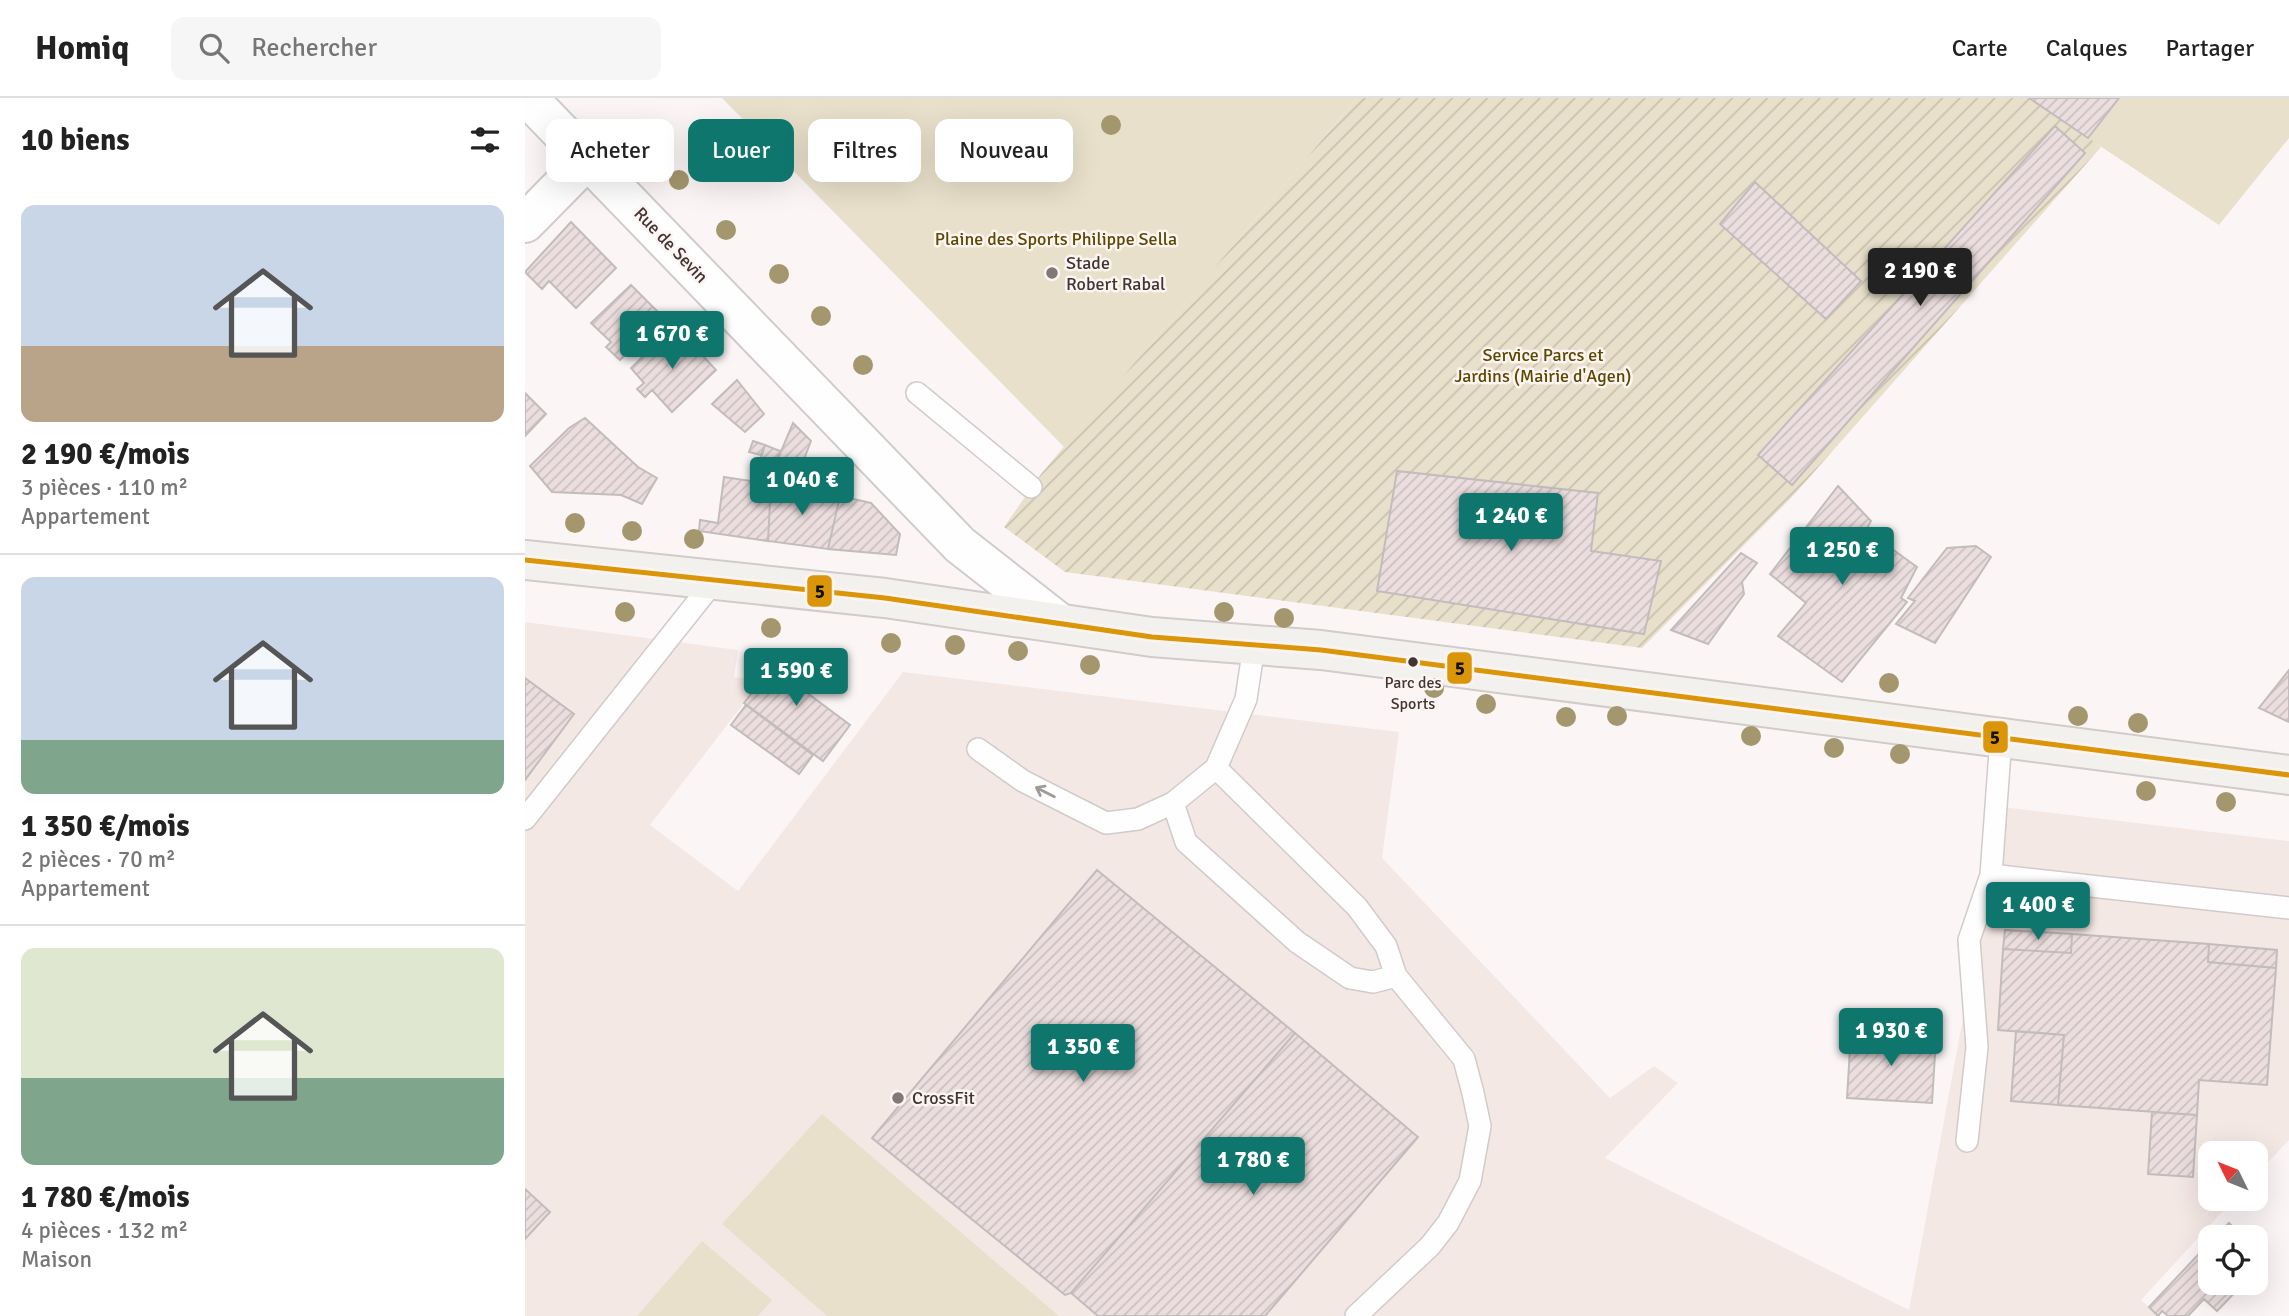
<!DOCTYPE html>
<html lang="fr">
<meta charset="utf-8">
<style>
:root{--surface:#fff;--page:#f6f6f6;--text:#222;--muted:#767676;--line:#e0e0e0;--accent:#0f766e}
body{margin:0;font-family:Signika,sans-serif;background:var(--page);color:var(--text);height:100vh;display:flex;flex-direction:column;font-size:26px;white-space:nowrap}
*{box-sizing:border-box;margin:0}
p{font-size:23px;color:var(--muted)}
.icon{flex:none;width:38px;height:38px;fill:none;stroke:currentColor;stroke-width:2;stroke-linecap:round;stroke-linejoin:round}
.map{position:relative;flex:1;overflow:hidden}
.drawer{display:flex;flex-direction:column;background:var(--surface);width:525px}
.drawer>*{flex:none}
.banner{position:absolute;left:21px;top:21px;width:665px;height:63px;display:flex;gap:14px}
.needle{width:46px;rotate:313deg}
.fabs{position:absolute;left:1673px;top:1043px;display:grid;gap:14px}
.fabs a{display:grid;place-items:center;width:70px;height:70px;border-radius:14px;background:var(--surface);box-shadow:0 7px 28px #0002;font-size:35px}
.price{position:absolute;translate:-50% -60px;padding:0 16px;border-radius:7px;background:var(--accent);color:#fff;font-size:23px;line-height:46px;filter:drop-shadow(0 2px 4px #0008)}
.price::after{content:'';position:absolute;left:50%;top:42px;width:21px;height:16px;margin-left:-10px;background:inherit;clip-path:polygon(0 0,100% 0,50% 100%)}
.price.on{background:#222;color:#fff}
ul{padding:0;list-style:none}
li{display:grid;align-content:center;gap:14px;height:371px;padding:0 21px}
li+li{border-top:2px solid var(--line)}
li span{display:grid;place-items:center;height:217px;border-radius:14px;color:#555}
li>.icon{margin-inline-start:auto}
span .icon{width:126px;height:126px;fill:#fffc;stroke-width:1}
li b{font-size:30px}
h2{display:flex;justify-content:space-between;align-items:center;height:84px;padding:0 21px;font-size:30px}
.tag{padding:0 24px;border-radius:14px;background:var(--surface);box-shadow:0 7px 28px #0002;font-size:24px;line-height:63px}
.tag.on{background:var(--accent);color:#fff}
header{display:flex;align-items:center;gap:42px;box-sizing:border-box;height:98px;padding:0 35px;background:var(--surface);border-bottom:2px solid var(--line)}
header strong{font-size:33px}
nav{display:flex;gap:38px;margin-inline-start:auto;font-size:24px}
.search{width:490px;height:63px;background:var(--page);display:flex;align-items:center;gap:18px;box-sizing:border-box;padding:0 24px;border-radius:14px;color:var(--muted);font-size:26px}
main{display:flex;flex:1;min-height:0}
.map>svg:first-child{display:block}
.built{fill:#f4e8e5}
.green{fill:#e9e0cb}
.garden{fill:url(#garden-furrows)}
.building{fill:url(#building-hatch);stroke:#c2bcbc;stroke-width:2}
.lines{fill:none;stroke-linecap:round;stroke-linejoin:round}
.lane-casing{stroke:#d1cbca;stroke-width:24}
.street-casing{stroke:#d1cbca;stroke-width:42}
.secondary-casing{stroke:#d1cbca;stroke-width:42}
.lane{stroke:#fefefe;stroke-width:21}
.street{stroke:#fefefe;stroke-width:38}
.secondary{stroke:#f3f1ee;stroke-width:38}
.bus-1-casing{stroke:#fef4f2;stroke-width:10}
.bus-1{stroke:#db9508;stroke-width:5}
.tree{fill:#a4976e}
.oneway{stroke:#9e9a98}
.poi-dot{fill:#817977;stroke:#fef4f2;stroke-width:2.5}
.bus-dot{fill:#3f3633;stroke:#fef4f2;stroke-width:2.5}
.labels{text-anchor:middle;stroke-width:5;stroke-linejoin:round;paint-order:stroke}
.bus-label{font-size:16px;fill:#3f3633;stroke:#fef4f2}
.park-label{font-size:18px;fill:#5c4900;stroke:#fef4f2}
.street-label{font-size:18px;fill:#3f3633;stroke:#fef4f2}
.poi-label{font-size:18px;fill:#3f3633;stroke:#fef4f2;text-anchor:start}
.line-badge{stroke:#fef4f2;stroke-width:2.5}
.pale-badge-label{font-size:19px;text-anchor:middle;font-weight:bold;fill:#111}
</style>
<header>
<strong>Homiq</strong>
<div class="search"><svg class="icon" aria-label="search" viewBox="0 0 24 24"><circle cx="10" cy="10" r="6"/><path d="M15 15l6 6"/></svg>Rechercher</div>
<nav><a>Carte</a><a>Calques</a><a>Partager</a></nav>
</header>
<main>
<section class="drawer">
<h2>10 biens<svg class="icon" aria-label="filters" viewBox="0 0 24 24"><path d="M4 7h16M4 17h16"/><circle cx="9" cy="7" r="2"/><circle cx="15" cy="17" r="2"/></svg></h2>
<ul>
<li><span style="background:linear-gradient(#c9d6e8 65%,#b9a48a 0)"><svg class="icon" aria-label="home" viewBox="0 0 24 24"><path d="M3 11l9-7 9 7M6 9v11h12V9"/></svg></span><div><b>2 190 €/mois</b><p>3 pièces · 110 m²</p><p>Appartement</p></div></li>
<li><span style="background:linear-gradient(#c9d6e8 75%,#7fa58c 0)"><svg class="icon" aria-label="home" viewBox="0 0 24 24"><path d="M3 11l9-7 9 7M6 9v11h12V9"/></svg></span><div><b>1 350 €/mois</b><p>2 pièces · 70 m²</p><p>Appartement</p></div></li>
<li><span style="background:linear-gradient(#dfe7d0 60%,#7fa58c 0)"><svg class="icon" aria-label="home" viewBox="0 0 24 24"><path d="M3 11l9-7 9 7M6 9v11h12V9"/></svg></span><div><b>1 780 €/mois</b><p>4 pièces · 132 m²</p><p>Maison</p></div></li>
</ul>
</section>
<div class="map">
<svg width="1764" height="1218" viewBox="0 0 1764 1218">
<defs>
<pattern id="garden-furrows" width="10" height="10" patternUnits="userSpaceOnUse" patternTransform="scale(1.75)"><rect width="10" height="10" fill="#e9e0cb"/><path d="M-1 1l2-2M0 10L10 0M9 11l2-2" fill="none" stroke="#c9c1af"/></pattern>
<pattern id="building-hatch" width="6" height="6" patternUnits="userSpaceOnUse" patternTransform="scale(1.75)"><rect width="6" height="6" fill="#ecdedf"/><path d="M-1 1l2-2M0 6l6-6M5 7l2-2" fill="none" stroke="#cbbfc0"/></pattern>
</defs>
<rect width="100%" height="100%" fill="#fbf6f5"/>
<path class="built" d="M 0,524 L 213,552 L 209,579 L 236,583 L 125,727 L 213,793 L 378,574 L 874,634 L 857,760 L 1085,1000 L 1129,968 L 1153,985 L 1080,1060 L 1384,1212 L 1477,709 L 1764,743 L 1764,1042 L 1731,1077 L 1731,1055 L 1685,1055 L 1685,1101 L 1709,1101 L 1616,1202 L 1635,1218 L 0,1218 Z"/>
<path class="green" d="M 197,0 L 832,0 L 539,349 Z
M 1594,0 L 1764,0 L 1764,40 L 1694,127 L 1563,40 Z
M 297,1016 L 534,1218 L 302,1218 L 197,1126 Z
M 177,1143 L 247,1202 L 233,1218 L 112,1218 Z"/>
<path class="garden" d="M 832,0 L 1594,0 L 1564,40 L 1576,49 L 1267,399 L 1117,550 L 540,474 L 479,429 L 516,376 Z"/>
<path class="building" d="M 1504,0 L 1594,0 L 1563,40 Z
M 1530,28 L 1560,55 L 1267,387 L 1233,357 Z
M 1230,84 L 1336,183 L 1301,221 L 1195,126 Z
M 46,124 L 91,170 L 51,210 L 24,183 L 17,191 L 0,174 Z
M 106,187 L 138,219 L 95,262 L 81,249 L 86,244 L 66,225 Z
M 142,235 L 156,249 L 163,242 L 191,272 L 147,314 L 127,292 L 120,299 L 112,291 L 119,285 L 106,270 Z
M 212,282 L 239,316 L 220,334 L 187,306 Z
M 0,295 L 21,316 L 0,338 Z
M 60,320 L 113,369 L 132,380 L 117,406 L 96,397 L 27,394 L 5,368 L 44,330 Z
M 268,325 L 286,343 L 274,374 L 249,370 Z
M 228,343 L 240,347 L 236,357 L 224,354 Z
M 240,347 L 255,353 L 249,370 L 234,366 Z
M 872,373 L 1073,395 L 1066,453 L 1136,463 L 1119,536 L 852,493 Z
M 199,379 L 246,386 L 243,443 L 174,433 L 175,422 L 193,425 Z
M 246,386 L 315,398 L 303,451 L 243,443 Z
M 1313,388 L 1346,423 L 1341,432 L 1392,469 L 1376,500 L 1382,504 L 1317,584 L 1253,538 L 1281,505 L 1245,476 Z
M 315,398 L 346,405 L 375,436 L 371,457 L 303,451 Z
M 1451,448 L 1466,459 L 1410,545 L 1371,526 L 1390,503 L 1383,500 L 1422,450 Z
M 1216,455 L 1232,465 L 1217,484 L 1219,496 L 1183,546 L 1146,532 Z
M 259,554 L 287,555 L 265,582 L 325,627 L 298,663 L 219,605 Z
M 1764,572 L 1764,624 L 1734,610 Z
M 0,580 L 49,616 L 0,682 Z
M 221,607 L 288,657 L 274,676 L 206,627 Z
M 572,772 L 770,935 L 546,1195 L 540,1197 L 347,1040 Z
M 1480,832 L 1547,836 L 1546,855 L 1478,851 Z
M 1547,836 L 1684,846 L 1683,864 L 1751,870 L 1742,987 L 1674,982 L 1672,1017 L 1533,1007 L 1539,937 L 1473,932 L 1478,851 L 1546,855 Z
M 1684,846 L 1752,852 L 1751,870 L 1683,864 Z
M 1491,933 L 1539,937 L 1533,1007 L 1486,1003 Z
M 1326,934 L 1411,940 L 1407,1005 L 1322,1000 Z
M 770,935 L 893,1039 L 740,1218 L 573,1218 L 546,1195 Z
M 1627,1014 L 1672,1017 L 1668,1079 L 1623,1076 Z
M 0,1091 L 25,1114 L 0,1141 Z
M 1704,1125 L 1719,1139 L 1690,1139 Z
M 1685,1144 L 1685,1185 L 1719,1185 L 1692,1213 L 1679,1201 L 1663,1218 L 1643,1218 L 1637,1213 L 1633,1218 L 1624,1209 Z
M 1731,1150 L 1742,1160 L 1731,1172 Z"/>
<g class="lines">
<g class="lane-casing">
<path id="lane" d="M 392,295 L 506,389
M 1476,640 L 1466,777 L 1764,810
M 453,651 L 498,683 L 581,725 L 613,721 L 648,705 L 691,670 L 721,601 L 729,548
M 691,670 L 832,809 L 861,848 L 871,878 L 939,961 L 948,995 L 955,1028 L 945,1083 L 923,1125 L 905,1148 L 831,1218
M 648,705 L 661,744 L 772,844 L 825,880 L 848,884 L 871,878
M 0,721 L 190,482
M 1442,1043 L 1452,949 L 1444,842 L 1466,777"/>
</g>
<g class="street-casing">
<path id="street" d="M 3,0 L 435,447 L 532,523
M 0,125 L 63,61"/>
</g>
<g class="secondary-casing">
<path id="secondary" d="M 0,462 L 360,500 L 627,539 L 796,552 L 1764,677"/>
</g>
<use href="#lane" class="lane"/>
<use href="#street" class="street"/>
<use href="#secondary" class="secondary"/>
<g class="bus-1-casing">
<path id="bus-1" d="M 0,462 L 360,500 L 627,539 L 796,552 L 1764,677"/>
</g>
<use href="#bus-1" class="bus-1"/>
</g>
<g class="tree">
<circle cx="586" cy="27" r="10"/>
<circle cx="113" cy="41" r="10"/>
<circle cx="154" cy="82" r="10"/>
<circle cx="201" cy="132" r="10"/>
<circle cx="254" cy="176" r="10"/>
<circle cx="296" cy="218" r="10"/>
<circle cx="338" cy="267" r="10"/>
<circle cx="50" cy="425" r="10"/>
<circle cx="107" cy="433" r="10"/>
<circle cx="169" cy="441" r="10"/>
<circle cx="100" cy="514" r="10"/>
<circle cx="699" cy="514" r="10"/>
<circle cx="759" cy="520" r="10"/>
<circle cx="246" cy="530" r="10"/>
<circle cx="366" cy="545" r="10"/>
<circle cx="430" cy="547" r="10"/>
<circle cx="493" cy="553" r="10"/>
<circle cx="565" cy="567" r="10"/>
<circle cx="1364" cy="585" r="10"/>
<circle cx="909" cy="590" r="10"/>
<circle cx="961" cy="606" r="10"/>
<circle cx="1092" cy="618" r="10"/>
<circle cx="1553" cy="618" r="10"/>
<circle cx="1041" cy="619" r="10"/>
<circle cx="1613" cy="625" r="10"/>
<circle cx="1226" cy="638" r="10"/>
<circle cx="1309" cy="650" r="10"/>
<circle cx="1375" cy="656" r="10"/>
<circle cx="1621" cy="693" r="10"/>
<circle cx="1701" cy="704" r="10"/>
</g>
<defs><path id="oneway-shaft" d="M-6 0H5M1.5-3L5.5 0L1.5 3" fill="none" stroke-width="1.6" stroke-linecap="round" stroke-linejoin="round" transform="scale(1.75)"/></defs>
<use class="oneway" href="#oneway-shaft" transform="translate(520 694) rotate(-153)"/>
<g class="poi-dot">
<circle cx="527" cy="175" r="7"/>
<circle cx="373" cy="1000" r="7"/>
</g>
<circle class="bus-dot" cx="888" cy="564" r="6"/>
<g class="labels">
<g class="bus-label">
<text x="888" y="590">Parc des<tspan x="888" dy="21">Sports</tspan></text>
</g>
<g class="park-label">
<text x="531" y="147">Plaine des Sports Philippe Sella</text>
<text x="1018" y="263">Service Parcs et<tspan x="1018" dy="21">Jardins (Mairie d'Agen)</tspan></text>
</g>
<g class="street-label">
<text transform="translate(146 147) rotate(46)" y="6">Rue de Sevin</text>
</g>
<g class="poi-label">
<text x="541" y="171">Stade<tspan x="541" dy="21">Robert Rabal</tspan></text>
<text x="387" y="1006">CrossFit</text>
</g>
</g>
<g class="line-badge">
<rect x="281" y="476" width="27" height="34" rx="7" fill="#db9508"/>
<rect x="921" y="553" width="27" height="34" rx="7" fill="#db9508"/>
<rect x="1457" y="622" width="27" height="34" rx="7" fill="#db9508"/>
</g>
<g class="pale-badge-label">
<text x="295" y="500">5</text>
<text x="935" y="577">5</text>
<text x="1470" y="646">5</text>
</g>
</svg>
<div class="fabs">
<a><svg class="needle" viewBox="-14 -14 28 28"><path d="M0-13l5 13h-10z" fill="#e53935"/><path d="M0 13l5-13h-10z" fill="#767676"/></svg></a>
<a><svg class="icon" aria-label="locate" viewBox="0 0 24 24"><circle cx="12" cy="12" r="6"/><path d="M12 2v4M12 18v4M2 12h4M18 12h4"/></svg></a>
</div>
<b class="price on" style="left:1395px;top:210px">2 190 €</b>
<b class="price" style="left:147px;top:273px">1 670 €</b>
<b class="price" style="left:277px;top:419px">1 040 €</b>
<b class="price" style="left:986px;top:455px">1 240 €</b>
<b class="price" style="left:1317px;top:489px">1 250 €</b>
<b class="price" style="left:271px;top:610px">1 590 €</b>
<b class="price" style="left:1513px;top:844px">1 400 €</b>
<b class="price" style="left:1366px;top:970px">1 930 €</b>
<b class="price" style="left:558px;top:986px">1 350 €</b>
<b class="price" style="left:728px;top:1099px">1 780 €</b>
<div class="banner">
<a class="tag">Acheter</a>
<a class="tag on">Louer</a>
<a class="tag">Filtres</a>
<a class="tag">Nouveau</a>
</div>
</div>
</main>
